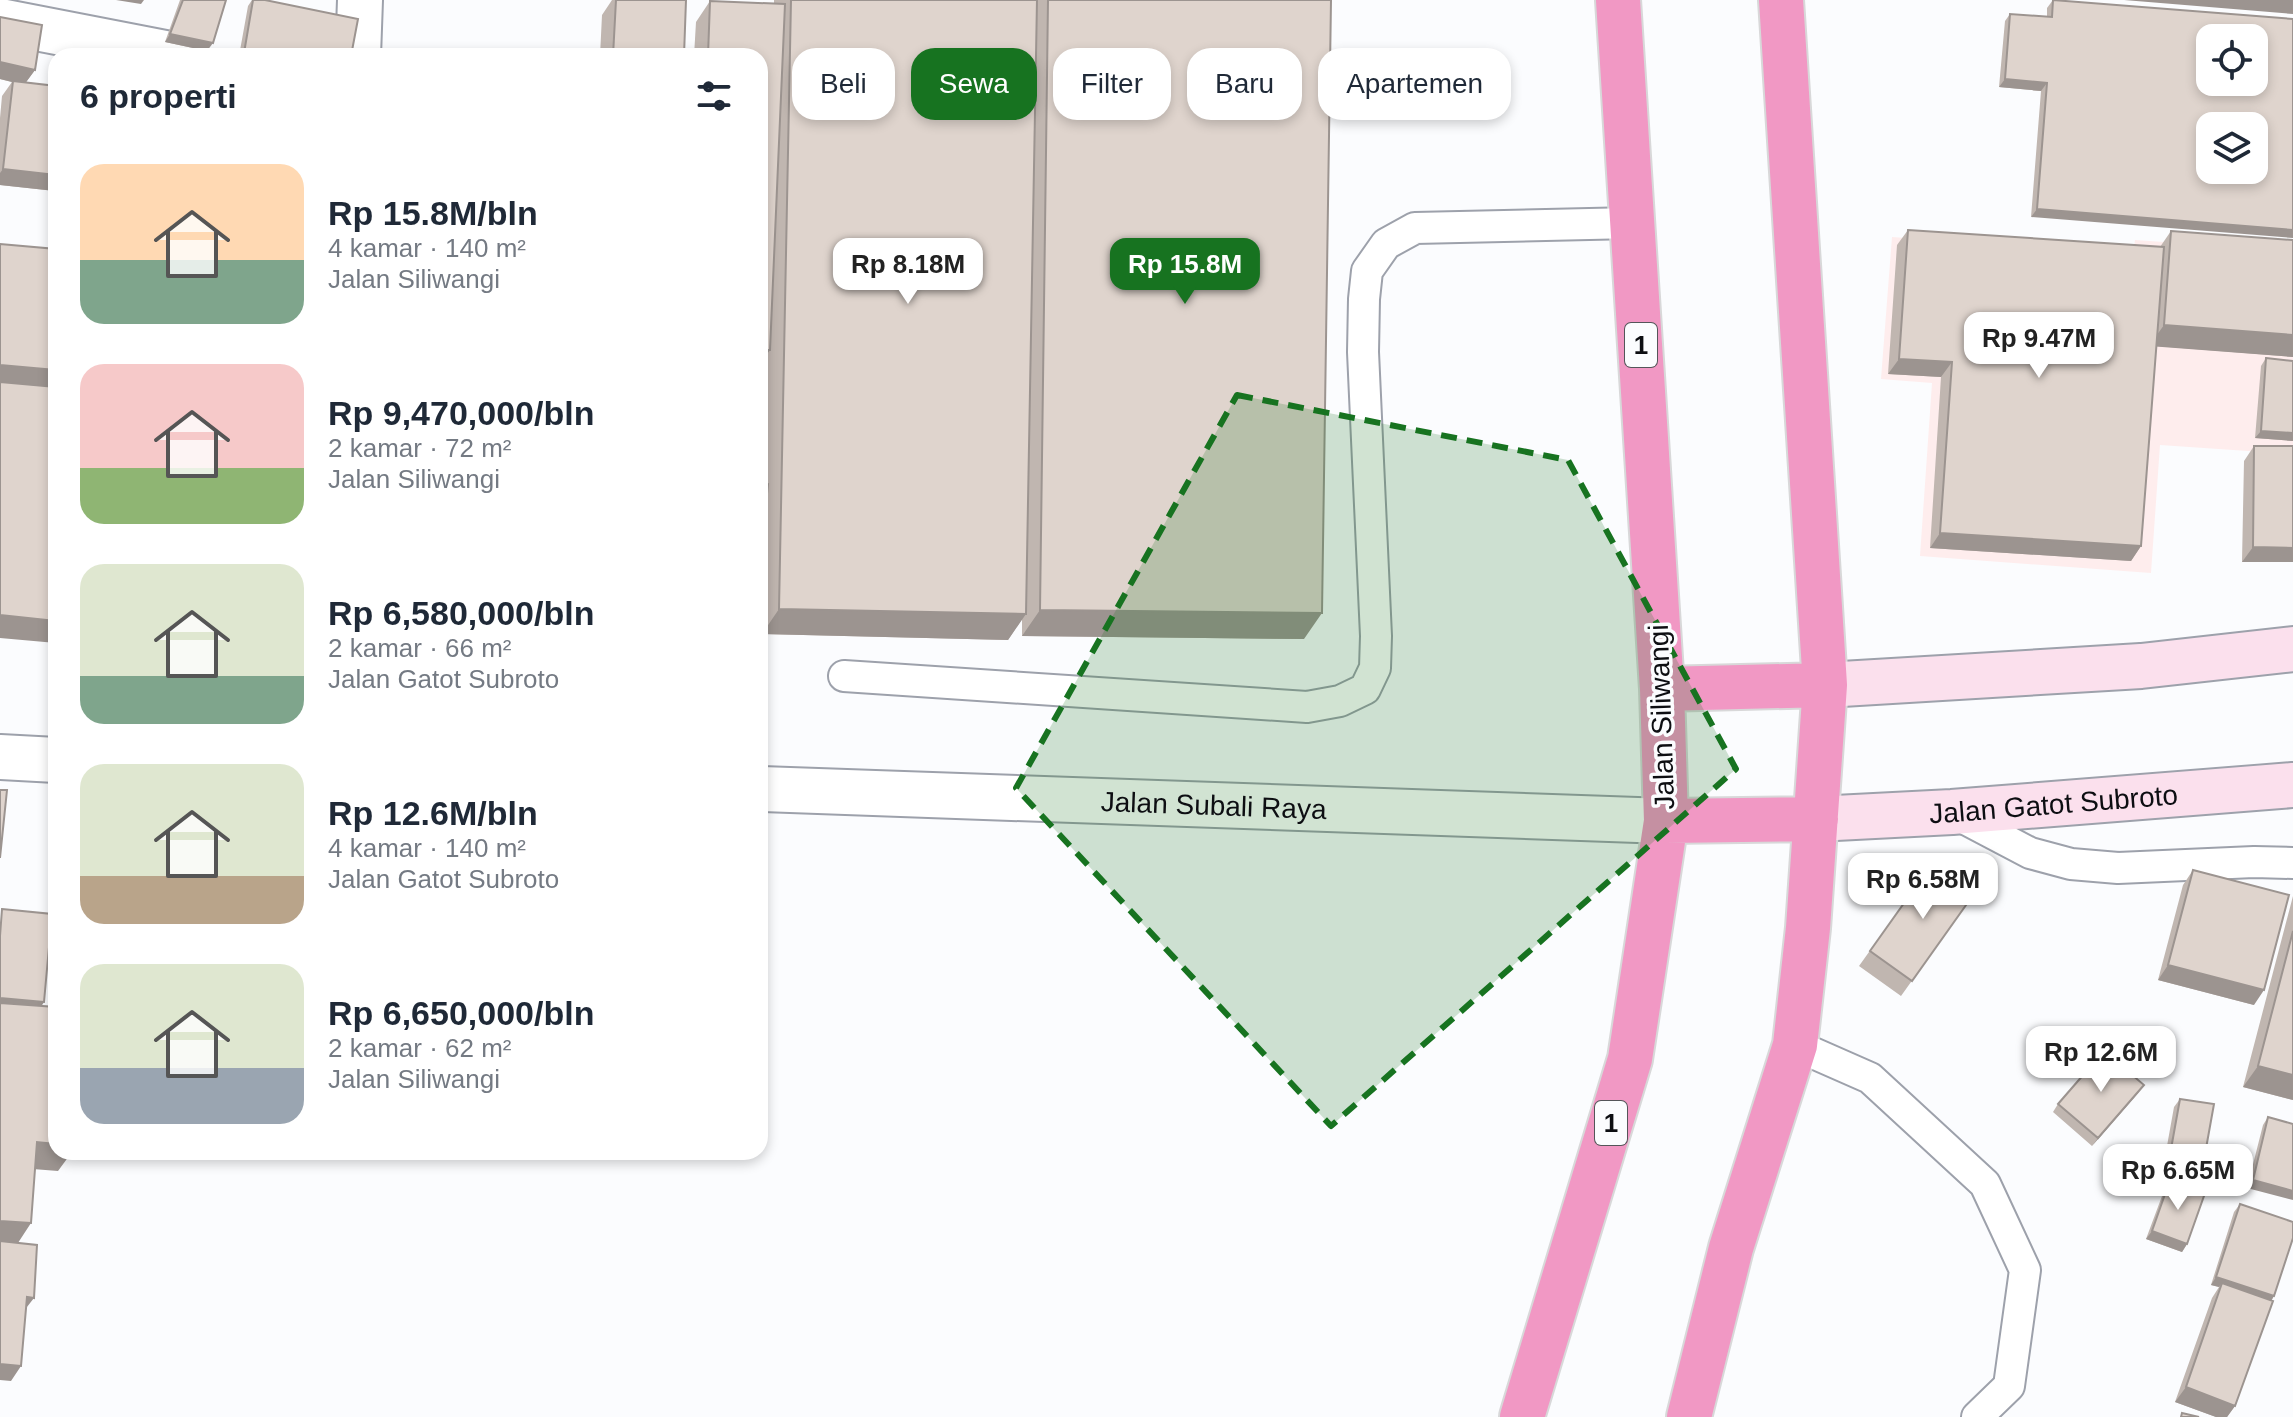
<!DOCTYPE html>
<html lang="id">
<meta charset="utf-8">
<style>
:root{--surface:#fff;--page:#f6f6f7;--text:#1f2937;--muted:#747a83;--accent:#177320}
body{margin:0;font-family:Helvetica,sans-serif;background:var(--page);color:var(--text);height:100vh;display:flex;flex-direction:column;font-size:30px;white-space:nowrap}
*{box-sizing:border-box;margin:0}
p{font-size:26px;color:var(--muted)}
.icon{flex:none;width:44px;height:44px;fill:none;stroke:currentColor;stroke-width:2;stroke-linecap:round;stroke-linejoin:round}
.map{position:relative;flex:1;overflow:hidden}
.drawer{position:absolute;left:48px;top:48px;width:720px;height:1112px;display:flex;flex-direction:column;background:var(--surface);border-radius:24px;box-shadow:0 4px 12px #0003}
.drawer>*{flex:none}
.top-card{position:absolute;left:792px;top:48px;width:760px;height:72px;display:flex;gap:16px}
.fabs{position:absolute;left:2196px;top:24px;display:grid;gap:16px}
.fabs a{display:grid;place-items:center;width:72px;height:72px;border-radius:16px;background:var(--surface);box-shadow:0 4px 12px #0003;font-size:40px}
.price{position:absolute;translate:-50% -68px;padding:0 18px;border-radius:16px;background:#fff;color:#222;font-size:26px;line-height:52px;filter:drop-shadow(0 2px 4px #0008)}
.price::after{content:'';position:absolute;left:50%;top:48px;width:24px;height:18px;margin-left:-12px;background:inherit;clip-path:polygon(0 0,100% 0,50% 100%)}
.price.selected{background:var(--accent);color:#fff}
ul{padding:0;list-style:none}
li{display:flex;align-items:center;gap:24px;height:200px;padding:0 32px}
li span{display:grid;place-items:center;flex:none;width:224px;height:160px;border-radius:24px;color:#555}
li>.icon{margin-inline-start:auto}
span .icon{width:96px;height:96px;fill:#fffc;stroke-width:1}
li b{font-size:34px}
h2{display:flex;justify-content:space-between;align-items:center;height:96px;padding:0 32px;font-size:34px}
.pill{padding:0 28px;border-radius:24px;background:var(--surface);box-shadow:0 4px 12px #0003;font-size:28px;line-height:72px}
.pill.selected{background:var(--accent);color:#fff}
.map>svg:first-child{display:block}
.education{fill:#feeded}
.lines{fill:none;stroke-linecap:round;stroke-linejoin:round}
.lane-casing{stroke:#9da1ab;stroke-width:34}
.street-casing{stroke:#9da1ab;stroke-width:48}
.secondary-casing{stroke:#9da1ab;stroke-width:48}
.highway-casing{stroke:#d8d8d9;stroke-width:48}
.lane{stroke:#fff;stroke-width:30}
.street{stroke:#fff;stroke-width:44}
.secondary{stroke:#fbe0ed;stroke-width:44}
.highway{stroke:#f198c4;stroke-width:44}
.wall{fill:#c0b6b0}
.shaded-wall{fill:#9c9490}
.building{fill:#dfd4cd;stroke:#9c9490;stroke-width:2;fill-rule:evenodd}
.marked{fill:#177320;fill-opacity:0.2;stroke:#177320;stroke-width:6;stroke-dasharray:16 10;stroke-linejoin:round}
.labels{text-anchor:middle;stroke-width:7;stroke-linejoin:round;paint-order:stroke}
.shield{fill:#fbfcfe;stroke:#545559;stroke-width:2}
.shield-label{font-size:26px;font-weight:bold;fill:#0d0e12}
.street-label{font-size:28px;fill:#0d0e12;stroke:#fbfcfe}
</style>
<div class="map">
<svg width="2293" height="1417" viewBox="0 0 2293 1417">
<rect width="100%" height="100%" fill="#fbfcfe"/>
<path class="education" d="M 1892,237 L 2133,254 L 2135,240 L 2293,251 L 2293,454 L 2160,445 L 2151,573 L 1920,556 L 1932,383 L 1881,379 Z"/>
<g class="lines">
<g class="lane-casing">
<path id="lane" d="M 844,676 L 1307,707 L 1340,701 L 1365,689 L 1375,668 L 1376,636 L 1363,352 L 1364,299 L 1367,271 L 1386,244 L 1415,228 L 1633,223
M 1954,813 L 2030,853 L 2071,864 L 2118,868 L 2254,862 L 2293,863
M 1795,1045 L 1870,1078 L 1985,1184 L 2025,1270 L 2009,1386 L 1977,1417"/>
</g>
<g class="street-casing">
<g id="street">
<path d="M 0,21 L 181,56"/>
<path d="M 358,56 L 360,0"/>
<path d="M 0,757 L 56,760"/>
<path id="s1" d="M 760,789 L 1666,821"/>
</g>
</g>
<g class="secondary-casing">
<g id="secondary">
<path d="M 1825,685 L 2141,666 L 2293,649"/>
<path id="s2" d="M 1816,819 L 1952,812 L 2293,785"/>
</g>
</g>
<g class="highway-casing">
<path id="highway" d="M 1662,689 L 1825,685
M 1666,821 L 1816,819
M 1522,1417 L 1630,1059 L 1666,821 L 1662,689 L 1618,0
M 1689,1417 L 1731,1248 L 1795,1045 L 1808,928 L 1825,685 L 1781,0"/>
</g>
<use href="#lane" class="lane"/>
<use href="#street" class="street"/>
<use href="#secondary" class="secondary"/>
<use href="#highway" class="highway"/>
</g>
<path class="wall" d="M 180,0 L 226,0 L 207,51 L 165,42 Z
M 252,0 L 265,0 L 351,56 L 239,56 L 248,6 Z
M 612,0 L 616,0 L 684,56 L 600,56 L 602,15 Z
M 774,0 L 1331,0 L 1304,639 L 1022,636 L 1022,619 L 1008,640 L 762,634 L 767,354 L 760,56 L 694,56 L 696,22 L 710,1 L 774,4 Z
M 2053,0 L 2293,19 L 2031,217 L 2041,91 L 1999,87 L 2005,21 L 2010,14 L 2047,17 L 2047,8 Z
M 0,17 L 35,70 L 26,82 L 56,86 L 55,191 L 0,185 L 0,118 L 2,96 L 12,82 L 0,79 Z
M 1908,230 L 2160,247 L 2171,231 L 2293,357 L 2156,346 L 2141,546 L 2131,561 L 1930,548 L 1941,377 L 1888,374 L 1897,245 Z
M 2266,358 L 2293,441 L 2255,438 L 2261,366 Z
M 2254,446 L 2293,562 L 2242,562 L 2244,461 Z
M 1934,861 L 1976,891 L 1901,996 L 1859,966 Z
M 2193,870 L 2254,1005 L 2158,980 L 2183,885 Z
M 2293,896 L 2293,1100 L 2243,1087 Z
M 2138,1093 L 2092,1146 L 2053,1112 L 2058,1104 Z
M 2180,1099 L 2200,1162 L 2165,1157 L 2174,1107 Z
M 2268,1117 L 2293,1124 L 2247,1188 L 2263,1125 Z
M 2170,1180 L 2187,1244 L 2182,1252 L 2146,1239 L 2165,1188 Z
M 2240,1204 L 2274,1296 L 2271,1301 L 2235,1406 L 2227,1417 L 2216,1417 L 2175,1402 L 2212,1298 L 2219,1287 L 2211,1285 L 2234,1212 Z"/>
<path class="shaded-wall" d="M 116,0 L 144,0 L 141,4 Z
M 2124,0 L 2293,0 L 2293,14 Z
M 170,34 L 213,43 L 207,51 L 165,42 Z
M 0,62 L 35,70 L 24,85 L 0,79 Z
M 2005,79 L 2047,83 L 2041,91 L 1999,87 Z
M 3,169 L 56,175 L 56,189 L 55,191 L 0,185 L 0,173 Z
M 2037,209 L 2293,230 L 2293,238 L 2031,217 Z
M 2164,325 L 2293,335 L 2293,357 L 2149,346 Z
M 760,350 L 770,350 L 760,364 Z
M 1899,359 L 1952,362 L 1941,377 L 1888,374 Z
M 0,365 L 56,370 L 56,392 L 0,387 Z
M 2261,431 L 2293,433 L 2293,441 L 2255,438 Z
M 1940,533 L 2141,546 L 2131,561 L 1930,548 Z
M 2253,547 L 2293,548 L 2293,562 L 2242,562 Z
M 779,609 L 1026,614 L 1008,640 L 762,634 Z
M 1040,610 L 1322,613 L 1304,639 L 1022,636 Z
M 0,615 L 56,621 L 56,643 L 0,638 Z
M 2168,965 L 2264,990 L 2254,1005 L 2158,980 Z
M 0,998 L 44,1002 L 39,1010 L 0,1006 Z
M 2258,1066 L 2293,1075 L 2293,1100 L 2243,1087 Z
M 2144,1085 L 2138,1093 L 2092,1146 L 2098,1138 Z
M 37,1142 L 56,1144 L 56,1152 L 72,1152 L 58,1171 L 20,1168 Z
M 2171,1149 L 2205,1154 L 2200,1162 L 2165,1157 Z
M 2253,1180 L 2293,1191 L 2293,1200 L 2247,1188 Z
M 0,1221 L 31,1223 L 14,1249 L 0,1247 Z
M 2152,1231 L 2187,1244 L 2182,1252 L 2146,1239 Z
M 2216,1277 L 2274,1296 L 2269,1304 L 2222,1283 L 2219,1287 L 2211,1285 Z
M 27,1297 L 34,1298 L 23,1312 Z
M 0,1364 L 21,1366 L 11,1381 L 0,1380 Z
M 2186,1387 L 2235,1406 L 2227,1417 L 2216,1417 L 2175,1402 Z"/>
<path class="building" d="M 183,0 L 226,0 L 213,43 L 170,34 Z
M 253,0 L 265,0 L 358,19 L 351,56 L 258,56 L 244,53 Z
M 616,0 L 686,0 L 684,56 L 613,56 Z
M 791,0 L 1037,0 L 1026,614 L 779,609 Z
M 1048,0 L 1331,0 L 1322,613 L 1040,610 Z
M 2053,0 L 2293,19 L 2293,230 L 2037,209 L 2047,83 L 2005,79 L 2010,14 L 2052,17 ZM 2210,38 L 2254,38 L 2254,82 L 2210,82 ZM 2210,126 L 2254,126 L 2254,170 L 2210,170 Z
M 710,1 L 785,4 L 770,350 L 760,350 L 760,56 L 708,56 Z
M 0,17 L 42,25 L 35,70 L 0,62 Z
M 13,81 L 56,86 L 56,175 L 3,169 Z
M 1908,230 L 2164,247 L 2141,546 L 1940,533 L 1952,362 L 1899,359 Z
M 2171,231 L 2293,240 L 2293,335 L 2164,325 Z
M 0,244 L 56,249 L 56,370 L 0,365 Z
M 2266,358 L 2293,361 L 2293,433 L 2261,431 Z
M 0,382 L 56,387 L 56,621 L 0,615 Z
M 2254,446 L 2293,446 L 2293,548 L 2253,547 Z
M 760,483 L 768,484 L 760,562 Z
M 0,790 L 7,790 L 0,858 Z
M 1934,861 L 1976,891 L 1912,981 L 1870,951 Z
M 2193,870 L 2289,895 L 2264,990 L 2168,965 Z
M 2,909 L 52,914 L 44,1002 L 0,998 L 0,936 Z
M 2293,931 L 2293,1075 L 2258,1066 Z
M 0,1003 L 56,1007 L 56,1144 L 37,1142 L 31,1223 L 0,1221 Z
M 2104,1051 L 2144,1085 L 2098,1138 L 2058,1104 Z
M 2180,1099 L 2214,1104 L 2205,1154 L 2171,1149 Z
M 2268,1117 L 2293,1124 L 2293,1191 L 2253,1180 Z
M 2170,1180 L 2205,1193 L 2187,1244 L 2152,1231 Z
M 2240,1204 L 2293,1222 L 2293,1238 L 2274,1296 L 2216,1277 Z
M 0,1241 L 37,1245 L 34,1298 L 27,1297 L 21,1366 L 0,1364 Z
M 2222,1283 L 2273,1301 L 2235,1406 L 2186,1387 Z
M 2182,1413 L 2199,1417 L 2181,1417 Z"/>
<path class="marked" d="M 1237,395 L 1568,460 L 1736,769 L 1331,1126 L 1016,788 Z"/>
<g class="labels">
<g class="shield">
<rect x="1625" y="323" width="32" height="44" rx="6"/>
<rect x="1595" y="1101" width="32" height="44" rx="6"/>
</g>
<g class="shield-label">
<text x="1641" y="354">1</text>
<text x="1611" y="1132">1</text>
</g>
<g class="street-label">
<text transform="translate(1661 717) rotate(-92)" y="10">Jalan Siliwangi</text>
<text dy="10" stroke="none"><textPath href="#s2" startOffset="238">Jalan Gatot Subroto</textPath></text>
<text dy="10" stroke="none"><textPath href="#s1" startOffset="454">Jalan Subali Raya</textPath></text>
</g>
</g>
</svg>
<div class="fabs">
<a><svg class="icon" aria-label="locate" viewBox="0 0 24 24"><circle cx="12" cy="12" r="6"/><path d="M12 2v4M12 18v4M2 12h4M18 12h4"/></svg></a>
<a><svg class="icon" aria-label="layers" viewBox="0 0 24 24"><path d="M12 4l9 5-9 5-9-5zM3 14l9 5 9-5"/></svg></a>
</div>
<b class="price" style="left:908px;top:306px">Rp 8.18M</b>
<b class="price selected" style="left:1185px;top:306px">Rp 15.8M</b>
<b class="price" style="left:2039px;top:380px">Rp 9.47M</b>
<b class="price" style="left:1923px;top:921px">Rp 6.58M</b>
<b class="price" style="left:2101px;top:1094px">Rp 12.6M</b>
<b class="price" style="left:2178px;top:1212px">Rp 6.65M</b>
<div class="top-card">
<a class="pill">Beli</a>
<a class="pill selected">Sewa</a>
<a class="pill">Filter</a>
<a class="pill">Baru</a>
<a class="pill">Apartemen</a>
</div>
<section class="drawer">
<h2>6 properti<svg class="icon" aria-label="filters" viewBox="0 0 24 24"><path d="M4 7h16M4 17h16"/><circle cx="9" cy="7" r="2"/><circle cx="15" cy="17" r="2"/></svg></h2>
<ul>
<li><span style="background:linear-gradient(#ffd9b3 60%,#7fa58c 0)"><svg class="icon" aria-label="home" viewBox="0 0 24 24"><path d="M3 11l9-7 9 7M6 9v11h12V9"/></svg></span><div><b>Rp 15.8M/bln</b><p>4 kamar · 140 m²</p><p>Jalan Siliwangi</p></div></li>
<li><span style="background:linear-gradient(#f6c9c9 65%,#8fb573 0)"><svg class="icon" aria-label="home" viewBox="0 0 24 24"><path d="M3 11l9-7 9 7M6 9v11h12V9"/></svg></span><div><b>Rp 9,470,000/bln</b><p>2 kamar · 72 m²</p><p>Jalan Siliwangi</p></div></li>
<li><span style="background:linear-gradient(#dfe7d0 70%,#7fa58c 0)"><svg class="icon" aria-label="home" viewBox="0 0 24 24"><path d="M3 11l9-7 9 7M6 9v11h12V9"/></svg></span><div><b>Rp 6,580,000/bln</b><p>2 kamar · 66 m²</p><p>Jalan Gatot Subroto</p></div></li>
<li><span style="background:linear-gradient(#dfe7d0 70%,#b9a48a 0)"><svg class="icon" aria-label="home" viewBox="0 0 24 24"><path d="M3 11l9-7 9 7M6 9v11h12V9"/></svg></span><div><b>Rp 12.6M/bln</b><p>4 kamar · 140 m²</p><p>Jalan Gatot Subroto</p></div></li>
<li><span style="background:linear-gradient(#dfe7d0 65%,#9aa5b1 0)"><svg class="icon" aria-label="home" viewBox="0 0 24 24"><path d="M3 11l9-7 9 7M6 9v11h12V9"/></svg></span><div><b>Rp 6,650,000/bln</b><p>2 kamar · 62 m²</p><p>Jalan Siliwangi</p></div></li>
</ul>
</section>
</div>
